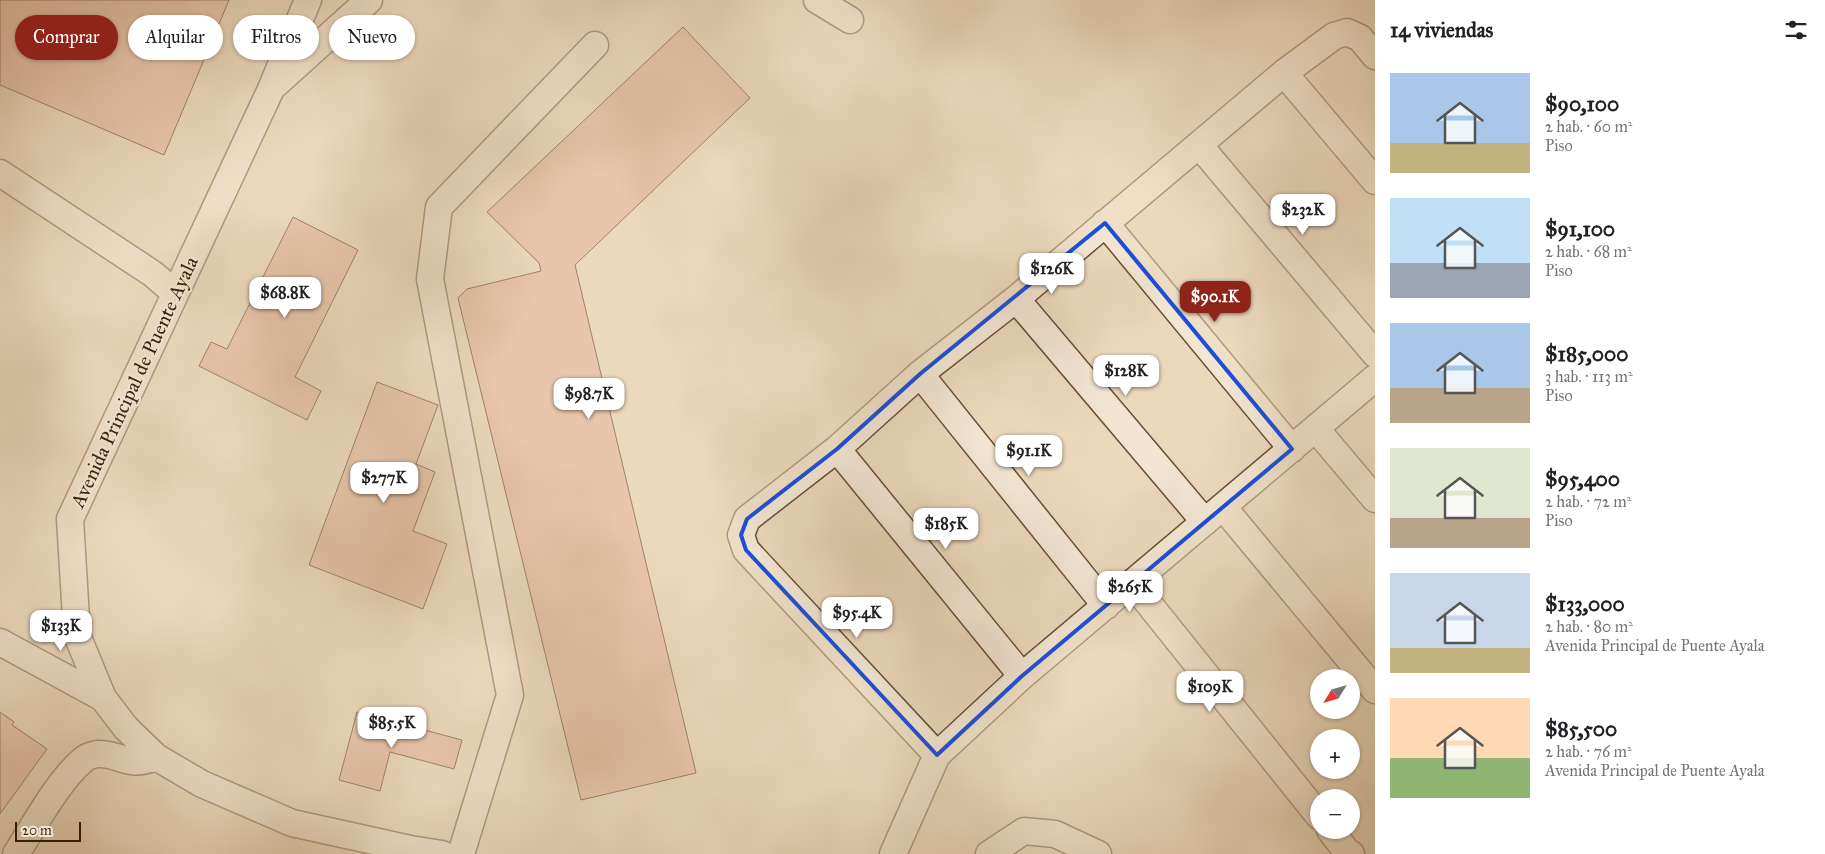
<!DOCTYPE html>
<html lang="es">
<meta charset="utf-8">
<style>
:root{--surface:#fff;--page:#f2f2f2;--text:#202124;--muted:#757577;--accent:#8f2418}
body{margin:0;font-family:"IM FELL Great Primer",serif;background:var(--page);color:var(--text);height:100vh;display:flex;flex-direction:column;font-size:19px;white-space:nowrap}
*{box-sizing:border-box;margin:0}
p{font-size:16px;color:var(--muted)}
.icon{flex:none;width:28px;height:28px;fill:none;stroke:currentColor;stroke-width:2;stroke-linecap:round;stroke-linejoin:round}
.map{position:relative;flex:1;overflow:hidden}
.sheet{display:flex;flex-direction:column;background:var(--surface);width:450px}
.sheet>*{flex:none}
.hud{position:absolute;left:15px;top:15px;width:475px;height:45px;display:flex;gap:10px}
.needle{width:32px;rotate:233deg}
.buttons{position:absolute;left:1310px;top:669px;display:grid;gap:10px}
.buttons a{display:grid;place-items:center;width:50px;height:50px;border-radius:50%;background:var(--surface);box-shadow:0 1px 4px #0004;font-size:25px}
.scale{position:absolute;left:15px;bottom:12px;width:66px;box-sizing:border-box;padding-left:5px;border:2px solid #3d1f08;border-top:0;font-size:14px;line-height:18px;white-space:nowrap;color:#3d1f08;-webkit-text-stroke:4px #f2e6d3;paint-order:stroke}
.price{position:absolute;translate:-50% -42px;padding:0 11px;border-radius:10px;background:#fff;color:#222;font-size:16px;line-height:32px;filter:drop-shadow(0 1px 2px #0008)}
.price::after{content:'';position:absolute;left:50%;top:30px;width:15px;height:11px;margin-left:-8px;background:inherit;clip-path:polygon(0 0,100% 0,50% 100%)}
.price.on{background:var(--accent);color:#fff}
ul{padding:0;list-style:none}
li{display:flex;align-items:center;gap:15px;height:125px;padding:0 15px}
li span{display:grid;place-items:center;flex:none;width:140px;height:100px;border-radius:0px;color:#555}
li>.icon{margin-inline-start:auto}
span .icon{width:60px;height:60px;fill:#fffc;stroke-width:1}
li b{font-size:21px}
h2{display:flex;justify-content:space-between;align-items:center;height:60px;padding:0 15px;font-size:21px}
.chip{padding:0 18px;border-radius:22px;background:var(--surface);box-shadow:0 1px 4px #0004;font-size:18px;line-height:45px}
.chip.on{background:var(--accent);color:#fff}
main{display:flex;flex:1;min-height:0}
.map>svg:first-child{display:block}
.building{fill:#e7b098;stroke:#3d1f08}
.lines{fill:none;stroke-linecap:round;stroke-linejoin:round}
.minor-casing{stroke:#684e35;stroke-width:29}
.minor{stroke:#f2e6d3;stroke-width:26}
.marked{fill:none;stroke:#1d4ed8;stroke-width:4;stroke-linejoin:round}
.labels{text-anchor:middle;stroke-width:4.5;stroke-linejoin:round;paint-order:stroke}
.street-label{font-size:20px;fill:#3d1f08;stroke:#f2e6d3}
</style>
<main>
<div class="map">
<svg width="1375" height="854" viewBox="0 0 1375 854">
<rect width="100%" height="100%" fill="#ebd9bc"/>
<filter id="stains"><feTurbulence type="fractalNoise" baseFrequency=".004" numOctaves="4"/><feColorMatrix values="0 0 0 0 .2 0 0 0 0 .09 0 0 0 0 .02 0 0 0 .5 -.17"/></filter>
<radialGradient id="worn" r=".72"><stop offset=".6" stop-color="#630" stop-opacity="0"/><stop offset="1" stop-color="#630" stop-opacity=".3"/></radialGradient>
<path class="building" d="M 0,0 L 229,0 L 164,155 L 0,85 Z
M 683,27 L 750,98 L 575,265 L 696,773 L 581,800 L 458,298 L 467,289 L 541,271 L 539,263 L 487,212 Z
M 293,217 L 358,250 L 295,377 L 321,391 L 307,420 L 199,366 L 211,342 L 227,349 Z
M 377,382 L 438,405 L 416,464 L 435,472 L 413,531 L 447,544 L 423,609 L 309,565 Z
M 0,712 L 14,722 L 12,725 L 47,749 L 0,814 Z
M 357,712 L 462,740 L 454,769 L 390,752 L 380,791 L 339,780 Z"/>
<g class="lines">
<g class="minor-casing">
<path id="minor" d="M 308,0 L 271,89 L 70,519 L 77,635 L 103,698 L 126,728 L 156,757 L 202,784 L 292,823 L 410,849 L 442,854
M 817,0 L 850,20
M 1284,73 L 1375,181
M 277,83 L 369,0
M 1199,145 L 1375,354
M 0,173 L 153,274 L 175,293
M 1105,223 L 1292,449
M 1016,299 L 1205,522
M 920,374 L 1106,606
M 1316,429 L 1375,499
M 837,449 L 1022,676
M 1223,507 L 1375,690
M 1133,584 L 1319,816
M 0,642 L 103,698
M 937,755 L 746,550 L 741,535 L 747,519 L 837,449 L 920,374 L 1016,299 L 1284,73 L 1334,36 L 1347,32 L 1360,38 L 1375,56
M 1330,830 L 1348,853 L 1351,854
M 16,854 C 34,826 58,781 83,760 C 87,756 92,755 97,754 C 122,753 126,769 156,757
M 461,854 L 510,695 L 430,279 L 439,207 L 595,45
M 893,854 L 937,755 L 1022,676 L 1375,378
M 989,854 L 1024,831 L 1055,834 L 1098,854"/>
</g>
<use href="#minor" class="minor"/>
</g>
<path d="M0 0H1375V854H0ZM 1105,223 L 1292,449 L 1022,676 L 937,755 L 746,550 L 741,535 L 747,519 L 837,449 L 920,374 Z" fill="#ebd9bc" fill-opacity=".55" fill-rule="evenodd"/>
<path class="marked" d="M 1105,223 L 1292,449 L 1022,676 L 937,755 L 746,550 L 741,535 L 747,519 L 837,449 L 920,374 Z"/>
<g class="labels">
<g class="street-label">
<text transform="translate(134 382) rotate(-65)" y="7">Avenida Principal de Puente Ayala</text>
</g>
</g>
<rect width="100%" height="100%" filter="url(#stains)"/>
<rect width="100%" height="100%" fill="url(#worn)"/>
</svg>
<div class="buttons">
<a><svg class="needle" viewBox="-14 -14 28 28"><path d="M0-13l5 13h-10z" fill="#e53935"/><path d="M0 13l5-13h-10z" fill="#757577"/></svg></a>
<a>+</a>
<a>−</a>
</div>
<div class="scale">20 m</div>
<b class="price" style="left:1303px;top:236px">$232K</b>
<b class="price" style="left:1052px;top:295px">$126K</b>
<b class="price" style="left:285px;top:319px">$68.8K</b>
<b class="price on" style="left:1215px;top:323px">$90.1K</b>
<b class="price" style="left:1126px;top:397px">$128K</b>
<b class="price" style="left:589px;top:420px">$98.7K</b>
<b class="price" style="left:1029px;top:477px">$91.1K</b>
<b class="price" style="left:384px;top:504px">$277K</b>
<b class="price" style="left:946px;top:550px">$185K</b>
<b class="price" style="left:1130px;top:613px">$265K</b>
<b class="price" style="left:857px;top:639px">$95.4K</b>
<b class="price" style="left:61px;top:652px">$133K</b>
<b class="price" style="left:1210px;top:713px">$109K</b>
<b class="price" style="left:392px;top:749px">$85.5K</b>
<div class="hud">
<a class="chip on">Comprar</a>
<a class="chip">Alquilar</a>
<a class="chip">Filtros</a>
<a class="chip">Nuevo</a>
</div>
</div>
<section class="sheet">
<h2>14 viviendas<svg class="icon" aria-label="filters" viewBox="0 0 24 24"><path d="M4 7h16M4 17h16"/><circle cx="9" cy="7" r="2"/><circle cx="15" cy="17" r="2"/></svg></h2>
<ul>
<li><span style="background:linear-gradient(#a9c7e8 70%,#c2b280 0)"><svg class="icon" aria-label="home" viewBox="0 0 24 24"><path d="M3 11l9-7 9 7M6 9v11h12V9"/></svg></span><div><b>$90,100</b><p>2 hab. · 60 m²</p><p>Piso</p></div></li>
<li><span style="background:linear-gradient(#bfe0f5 65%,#9aa5b1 0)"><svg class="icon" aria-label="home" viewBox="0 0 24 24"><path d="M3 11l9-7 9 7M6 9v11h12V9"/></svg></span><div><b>$91,100</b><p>2 hab. · 68 m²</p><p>Piso</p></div></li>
<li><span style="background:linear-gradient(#a9c7e8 65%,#b9a48a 0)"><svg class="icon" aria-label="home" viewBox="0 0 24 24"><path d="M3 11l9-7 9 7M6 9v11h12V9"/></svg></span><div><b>$185,000</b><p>3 hab. · 113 m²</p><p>Piso</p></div></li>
<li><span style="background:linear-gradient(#dfe7d0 70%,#b9a48a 0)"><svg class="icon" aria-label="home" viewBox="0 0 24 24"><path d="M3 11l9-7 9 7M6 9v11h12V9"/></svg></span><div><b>$95,400</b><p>2 hab. · 72 m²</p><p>Piso</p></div></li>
<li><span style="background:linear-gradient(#c9d6e8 75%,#c2b280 0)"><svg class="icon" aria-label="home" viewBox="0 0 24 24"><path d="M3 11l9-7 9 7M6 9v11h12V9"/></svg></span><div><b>$133,000</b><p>2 hab. · 80 m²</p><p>Avenida Principal de Puente Ayala</p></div></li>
<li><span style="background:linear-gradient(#ffd9b3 60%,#8fb573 0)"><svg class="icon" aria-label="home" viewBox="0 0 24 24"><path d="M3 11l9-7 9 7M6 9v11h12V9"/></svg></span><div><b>$85,500</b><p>2 hab. · 76 m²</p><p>Avenida Principal de Puente Ayala</p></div></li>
</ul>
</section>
</main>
